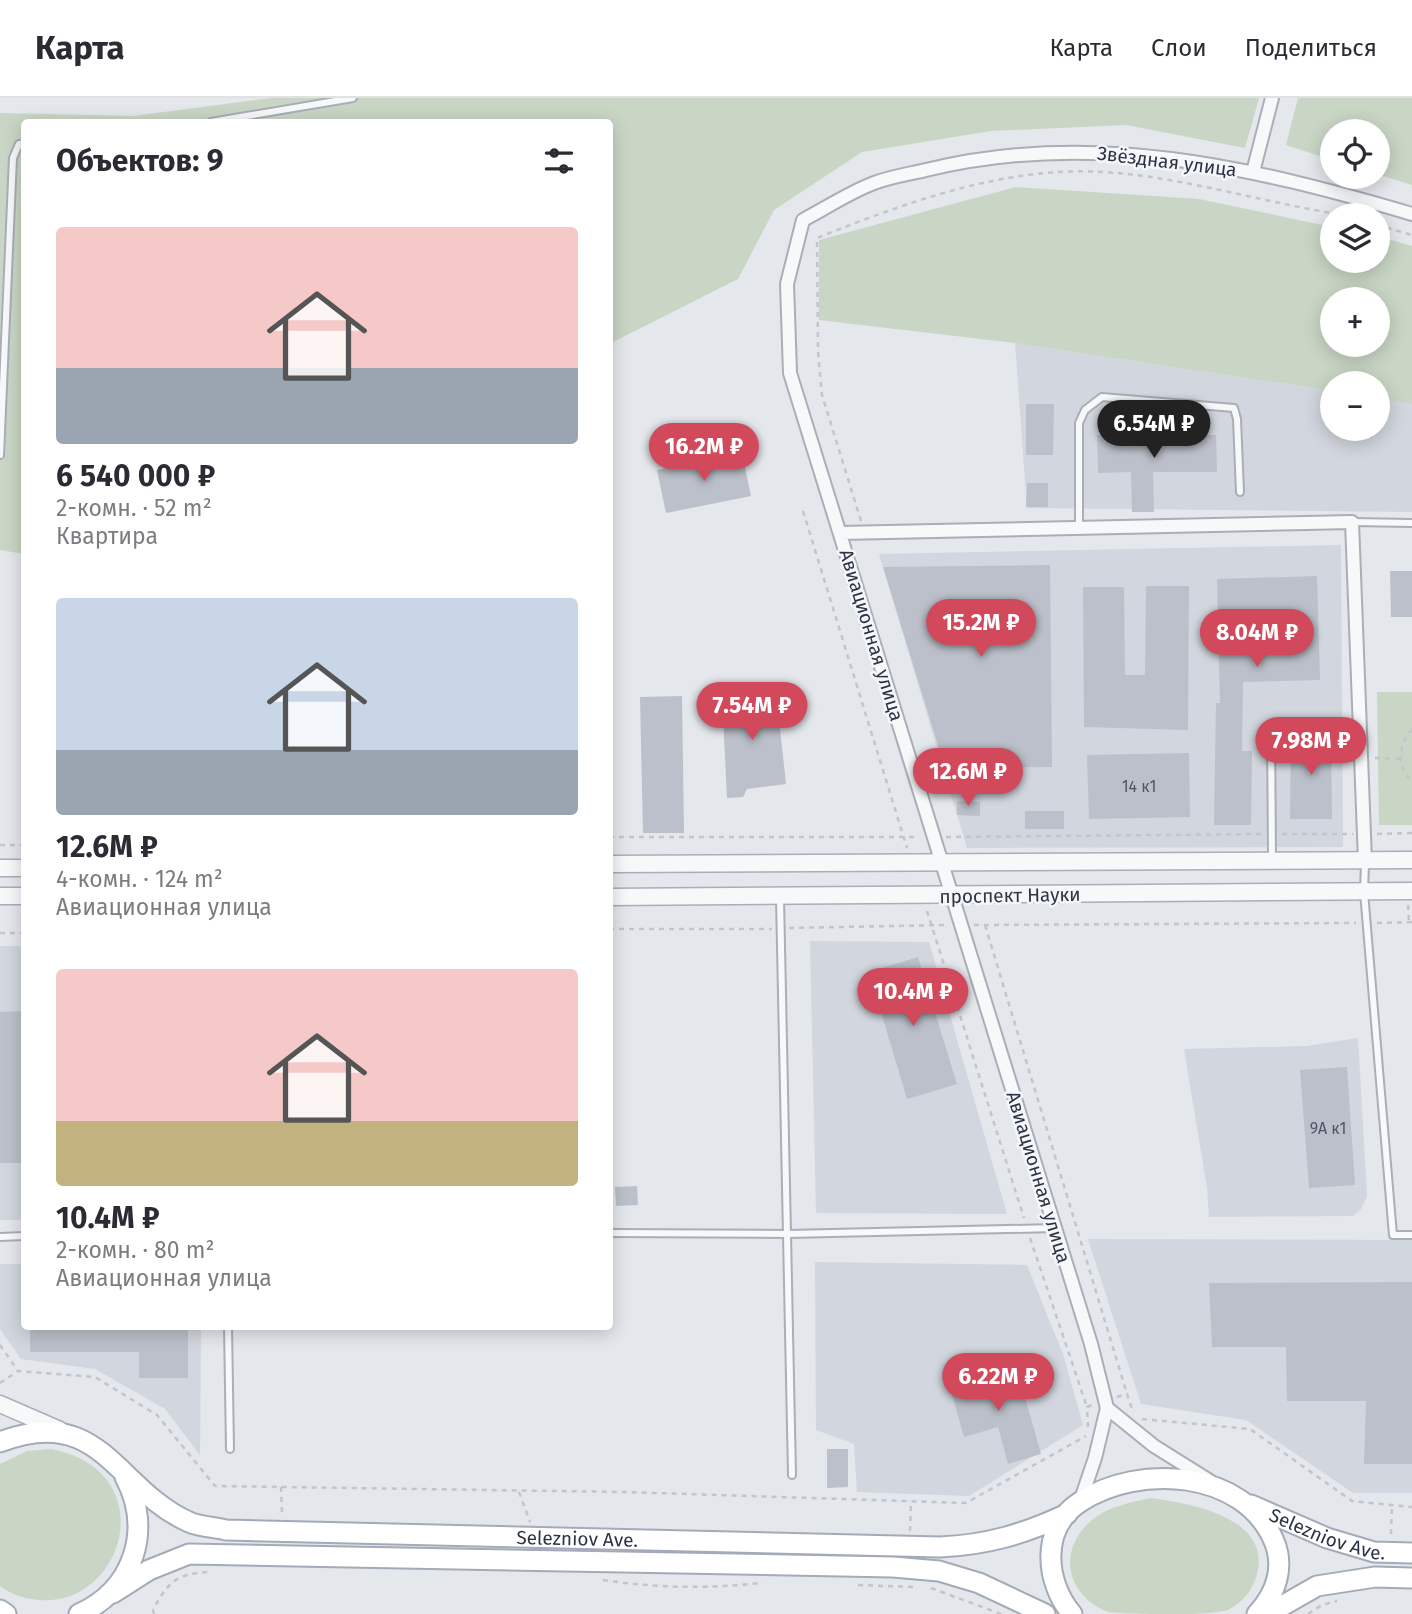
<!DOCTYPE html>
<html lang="ru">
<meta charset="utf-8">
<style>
:root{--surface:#fff;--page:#f7f7f7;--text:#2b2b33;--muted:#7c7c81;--line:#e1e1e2;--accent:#d1495b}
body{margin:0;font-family:"Fira Sans",sans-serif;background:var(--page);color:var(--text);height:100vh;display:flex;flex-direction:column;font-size:26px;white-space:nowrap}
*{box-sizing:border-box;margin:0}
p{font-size:23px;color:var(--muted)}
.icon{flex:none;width:38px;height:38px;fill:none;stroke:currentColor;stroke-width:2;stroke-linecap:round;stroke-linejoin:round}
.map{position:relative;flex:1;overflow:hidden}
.panel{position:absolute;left:21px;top:21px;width:592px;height:1211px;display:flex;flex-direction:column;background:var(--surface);border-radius:7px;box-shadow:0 4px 18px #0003}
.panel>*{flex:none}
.controls{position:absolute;left:1320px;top:21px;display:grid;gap:14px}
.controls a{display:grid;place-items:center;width:70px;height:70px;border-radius:50%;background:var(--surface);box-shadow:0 4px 18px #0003;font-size:35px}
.price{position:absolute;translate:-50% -60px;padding:0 16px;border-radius:24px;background:var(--accent);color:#fff;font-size:23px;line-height:46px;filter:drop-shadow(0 2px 4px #0008)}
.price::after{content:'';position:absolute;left:50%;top:42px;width:21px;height:16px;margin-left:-10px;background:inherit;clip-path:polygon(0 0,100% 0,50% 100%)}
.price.on{background:#222;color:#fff}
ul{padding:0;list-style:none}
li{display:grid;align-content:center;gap:14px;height:371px;padding:0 35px}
li span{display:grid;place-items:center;height:217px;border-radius:7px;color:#555}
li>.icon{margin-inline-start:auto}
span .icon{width:126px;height:126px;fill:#fffc;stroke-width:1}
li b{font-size:30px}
h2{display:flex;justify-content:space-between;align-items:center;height:84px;padding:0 35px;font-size:30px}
header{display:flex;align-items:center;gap:42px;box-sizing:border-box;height:98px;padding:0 35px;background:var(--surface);border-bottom:2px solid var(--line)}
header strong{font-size:33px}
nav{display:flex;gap:38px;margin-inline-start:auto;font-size:24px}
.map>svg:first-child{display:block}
.built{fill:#d2d6de}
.green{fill:#c9d6c5;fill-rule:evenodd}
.building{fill:#bbc0ca}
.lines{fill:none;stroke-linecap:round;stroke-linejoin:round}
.service-casing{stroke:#a9aeb7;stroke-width:10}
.minor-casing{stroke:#a9aeb7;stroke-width:16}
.tertiary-casing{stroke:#a9aeb7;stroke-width:19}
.primary-casing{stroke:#a3abb8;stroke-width:23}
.path{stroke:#c2c5cb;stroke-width:2.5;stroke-dasharray:5 5;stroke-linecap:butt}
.service{stroke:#f7f8fa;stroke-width:6}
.minor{stroke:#f7f8fa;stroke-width:12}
.tertiary{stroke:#f7f8fa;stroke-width:16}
.primary{stroke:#fff;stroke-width:19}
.labels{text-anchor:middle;stroke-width:5;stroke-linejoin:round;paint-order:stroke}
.number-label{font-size:16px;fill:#4f5766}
.street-label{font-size:19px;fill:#2b3445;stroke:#f4f6f9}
</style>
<header>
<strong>Карта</strong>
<nav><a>Карта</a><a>Слои</a><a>Поделиться</a></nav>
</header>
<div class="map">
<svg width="1412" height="1516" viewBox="0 0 1412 1516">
<rect width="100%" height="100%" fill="#e4e7ec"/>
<path class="built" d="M 1015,245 L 1332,293 L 1332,331 L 1377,331 L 1377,300 L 1412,306 L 1412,414 L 1027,410 Z
M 1341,447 L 1343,749 L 967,750 L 879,456 Z
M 810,843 L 929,844 L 1007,1116 L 816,1115 Z
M 0,848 L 24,848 L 24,1122 L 0,1122 Z
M 1358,940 L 1367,1098 L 1361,1111 L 1353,1118 L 1209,1119 L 1207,1090 L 1184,951 L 1306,948 Z
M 1088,1141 L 1412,1142 L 1412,1395 L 1353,1395 L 1246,1322 L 1141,1306 Z
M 815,1164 L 1027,1167 L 1063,1256 L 1083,1327 L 969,1398 L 857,1394 L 854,1346 L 816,1332 Z
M 0,1166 L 24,1166 L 24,1228 L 201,1229 L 200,1357 L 165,1311 L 95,1271 L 21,1261 L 0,1231 Z"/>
<path class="green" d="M 271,0 L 1259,0 L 1245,50 L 1126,27 L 991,33 L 862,54 L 774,112 L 738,181 L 609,246 L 609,24 L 24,24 L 24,456 L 0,452 L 0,15 L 133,18 Z
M 1298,0 L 1412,0 L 1412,87 L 1377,76 L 1377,33 L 1332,33 L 1332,62 L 1286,47 Z
M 1016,89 L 1199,101 L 1332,129 L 1332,163 L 1377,163 L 1377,138 L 1412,148 L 1412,306 L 1377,300 L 1377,285 L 1332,285 L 1332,293 L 1015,245 L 819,222 L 819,142 ZM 1332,201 L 1377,201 L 1377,247 L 1332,247 Z
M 1412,594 L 1412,727 L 1379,727 L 1377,594 Z
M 51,1351 C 68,1355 82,1359 95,1370 C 151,1416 108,1508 40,1502 C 26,1501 11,1497 0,1488 L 0,1366 L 27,1353 Z
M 1151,1400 C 1187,1405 1267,1418 1258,1471 C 1255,1489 1245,1503 1228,1512 C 1214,1516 1193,1516 1176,1516 C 1157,1516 1126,1516 1108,1514 C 1063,1496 1057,1447 1096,1419 C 1110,1408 1133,1404 1151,1400 Z"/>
<path class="building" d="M 1026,306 L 1054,306 L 1053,357 L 1026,357 Z
M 1097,337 L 1216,337 L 1217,374 L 1153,374 L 1154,414 L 1132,414 L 1131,374 L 1098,375 Z
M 742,355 L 751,398 L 666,415 L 657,372 Z
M 1027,385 L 1048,385 L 1048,409 L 1026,409 Z
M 1050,467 L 1052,669 L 945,670 L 883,469 Z
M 1390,473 L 1412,473 L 1412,519 L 1391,519 Z
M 1317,478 L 1320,582 L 1243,584 L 1242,653 L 1252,653 L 1251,727 L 1214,727 L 1216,605 L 1220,605 L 1217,481 Z
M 1146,488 L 1189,488 L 1188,632 L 1084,629 L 1083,489 L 1124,489 L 1125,577 L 1145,577 Z
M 776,594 L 786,686 L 747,691 L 743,699 L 727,700 L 722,596 Z
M 682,598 L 684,735 L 643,735 L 640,599 Z
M 1291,637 L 1331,637 L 1332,721 L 1290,721 Z
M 1189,655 L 1190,719 L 1089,721 L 1087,657 Z
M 957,703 L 980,704 L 980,718 L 957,717 Z
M 1025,713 L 1064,713 L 1064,731 L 1025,731 Z
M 918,859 L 957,986 L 907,1001 L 869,874 Z
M 24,913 L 24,1065 L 0,1065 L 0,914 Z
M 1347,969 L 1355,1087 L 1309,1090 L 1300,972 Z
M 637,1088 L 638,1107 L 616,1108 L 615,1089 Z
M 1412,1184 L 1412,1366 L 1364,1366 L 1366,1303 L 1287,1303 L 1286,1249 L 1212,1249 L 1209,1185 Z
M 30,1228 L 188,1228 L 188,1280 L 139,1280 L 139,1254 L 30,1254 Z
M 1017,1271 L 1041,1356 L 1008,1366 L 998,1329 L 964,1339 L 950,1290 Z
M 827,1351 L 848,1351 L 848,1389 L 827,1390 Z"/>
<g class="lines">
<g class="service-casing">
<path id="service" d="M 211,24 L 353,0
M 0,357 L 13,60 L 19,46 L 24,46
M 1352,424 L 1412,425
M 1079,430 L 1079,325 L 1085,312 L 1102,299 L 1234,310 L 1237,321 L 1240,394
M 1271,631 L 1272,760
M 1365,765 L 1364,794 L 1393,1137 L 1412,1137
M 780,800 L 792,1377
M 609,1135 L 788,1136 L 1055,1130
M 0,1139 L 24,1138
M 228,1228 L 230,1351"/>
</g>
<g class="minor-casing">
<path id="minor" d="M 1253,74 L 1272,0
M 840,435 L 1352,424 L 1365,763
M 1107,1310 L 1154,1348 L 1210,1383
M 1080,1404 L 1095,1360 L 1107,1310 L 1091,1246 L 790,275 L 787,186 L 803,122 C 826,110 850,94 874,85 C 890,79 909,76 926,72 C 1092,31 1252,69 1412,116"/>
</g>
<g class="tertiary-casing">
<path id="tertiary" d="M 609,766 L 1412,762
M 0,770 L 24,770
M 0,798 L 24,798
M 609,799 L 1412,793
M 0,1306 L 60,1332"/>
</g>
<g class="primary-casing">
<g id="primary">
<path id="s1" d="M 0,1344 C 101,1305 115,1391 189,1424 C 200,1429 215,1429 226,1432 L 940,1449 C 987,1447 1024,1436 1067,1416"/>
<path id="s2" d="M 1251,1407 L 1327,1440 L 1374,1454 L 1412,1455"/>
<path d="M 113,1495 L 149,1472 L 189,1456 L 893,1469 L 939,1473 L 979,1485 L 1045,1516"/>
<path d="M 0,1512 L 6,1516"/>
<path d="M 79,1516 C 134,1491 153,1432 125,1379"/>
<path d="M 1072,1516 C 1045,1484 1040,1430 1080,1404 C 1139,1365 1244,1372 1274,1443 C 1285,1469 1276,1496 1257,1516"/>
<path d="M 1268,1516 L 1317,1488 L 1375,1479 L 1412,1480"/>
</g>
</g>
<path class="path" d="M 1377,127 L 1412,137
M 803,413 L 907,750
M 861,423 L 822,297 L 818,254 L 817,140 C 908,104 1004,68 1104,74 C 1184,79 1264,105 1344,117
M 1412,631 C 1399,646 1395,669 1412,683
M 1375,660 L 1400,661
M 1282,736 L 1353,736
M 1377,736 L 1412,735
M 609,739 L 919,739
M 946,739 L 1262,736
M 0,747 L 24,747
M 1408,807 L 1409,824
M 927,813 L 1024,1120
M 1377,825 L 1412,824
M 974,827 L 1356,825
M 985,827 L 1127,1296
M 789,830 L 947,827
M 609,831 L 772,831
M 0,835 L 24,835
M 1030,1140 L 1087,1309
M 0,1247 L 18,1273 L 95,1279 L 157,1317 L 215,1388 L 624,1394 L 966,1405 L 1086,1338
M 0,1285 L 18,1273
M 1117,1299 L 1127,1296 L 1133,1314
M 1142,1321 L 1250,1331 L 1352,1403 L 1412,1409
M 1088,1329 L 1087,1309 L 1095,1306
M 281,1389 L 282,1416
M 519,1394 L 530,1424
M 910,1433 L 911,1405
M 1391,1436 L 1392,1408
M 603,1482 C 657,1490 707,1491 760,1485
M 858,1487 L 914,1489
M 931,1490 L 1001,1516
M 154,1516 L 153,1512 C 168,1484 176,1476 208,1474
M 1308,1516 L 1322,1507 L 1337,1503"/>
<use href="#service" class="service"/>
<use href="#minor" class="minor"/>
<use href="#tertiary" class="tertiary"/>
<use href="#primary" class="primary"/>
</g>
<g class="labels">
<g class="number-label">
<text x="1139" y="694">14 к1</text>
<text x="1328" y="1036">9А к1</text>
</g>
<g class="street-label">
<text transform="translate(1167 63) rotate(7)" y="7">Звёздная улица</text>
<text transform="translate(872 537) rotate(73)" y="7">Авиационная улица</text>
<text transform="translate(1010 797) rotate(-1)" y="7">проспект Науки</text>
<text transform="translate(1039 1079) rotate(73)" y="7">Авиационная улица</text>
<text dy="7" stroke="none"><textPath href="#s2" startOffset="82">Selezniov Ave.</textPath></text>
<text dy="7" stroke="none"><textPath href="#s1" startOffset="609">Selezniov Ave.</textPath></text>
</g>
</g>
</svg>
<div class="controls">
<a><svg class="icon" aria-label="locate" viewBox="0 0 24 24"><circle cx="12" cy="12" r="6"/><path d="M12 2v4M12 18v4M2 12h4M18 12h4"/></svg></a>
<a><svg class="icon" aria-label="layers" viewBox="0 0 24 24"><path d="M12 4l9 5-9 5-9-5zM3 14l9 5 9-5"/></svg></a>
<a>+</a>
<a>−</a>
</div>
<b class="price on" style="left:1154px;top:362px">6.54M ₽</b>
<b class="price" style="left:704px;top:385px">16.2M ₽</b>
<b class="price" style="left:981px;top:561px">15.2M ₽</b>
<b class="price" style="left:1257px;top:571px">8.04M ₽</b>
<b class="price" style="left:752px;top:644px">7.54M ₽</b>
<b class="price" style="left:1311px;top:679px">7.98M ₽</b>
<b class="price" style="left:968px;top:710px">12.6M ₽</b>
<b class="price" style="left:913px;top:930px">10.4M ₽</b>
<b class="price" style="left:998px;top:1315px">6.22M ₽</b>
<section class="panel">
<h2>Объектов: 9<svg class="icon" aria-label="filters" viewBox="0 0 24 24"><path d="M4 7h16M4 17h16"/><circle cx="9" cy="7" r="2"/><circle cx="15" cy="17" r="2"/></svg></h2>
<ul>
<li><span style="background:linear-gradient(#f6c9c9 65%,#9aa5b1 0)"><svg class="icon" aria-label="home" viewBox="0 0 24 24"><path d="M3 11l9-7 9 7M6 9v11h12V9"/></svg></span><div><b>6 540 000 ₽</b><p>2-комн. · 52 m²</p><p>Квартира</p></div></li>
<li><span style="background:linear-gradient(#c9d6e8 70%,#9aa5b1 0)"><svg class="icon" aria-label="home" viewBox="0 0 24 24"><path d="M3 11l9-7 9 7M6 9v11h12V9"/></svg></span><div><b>12.6M ₽</b><p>4-комн. · 124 m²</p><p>Авиационная улица</p></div></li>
<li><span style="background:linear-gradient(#f6c9c9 70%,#c2b280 0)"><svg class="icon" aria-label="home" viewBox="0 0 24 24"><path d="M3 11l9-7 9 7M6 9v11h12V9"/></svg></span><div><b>10.4M ₽</b><p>2-комн. · 80 m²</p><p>Авиационная улица</p></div></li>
</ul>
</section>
</div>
